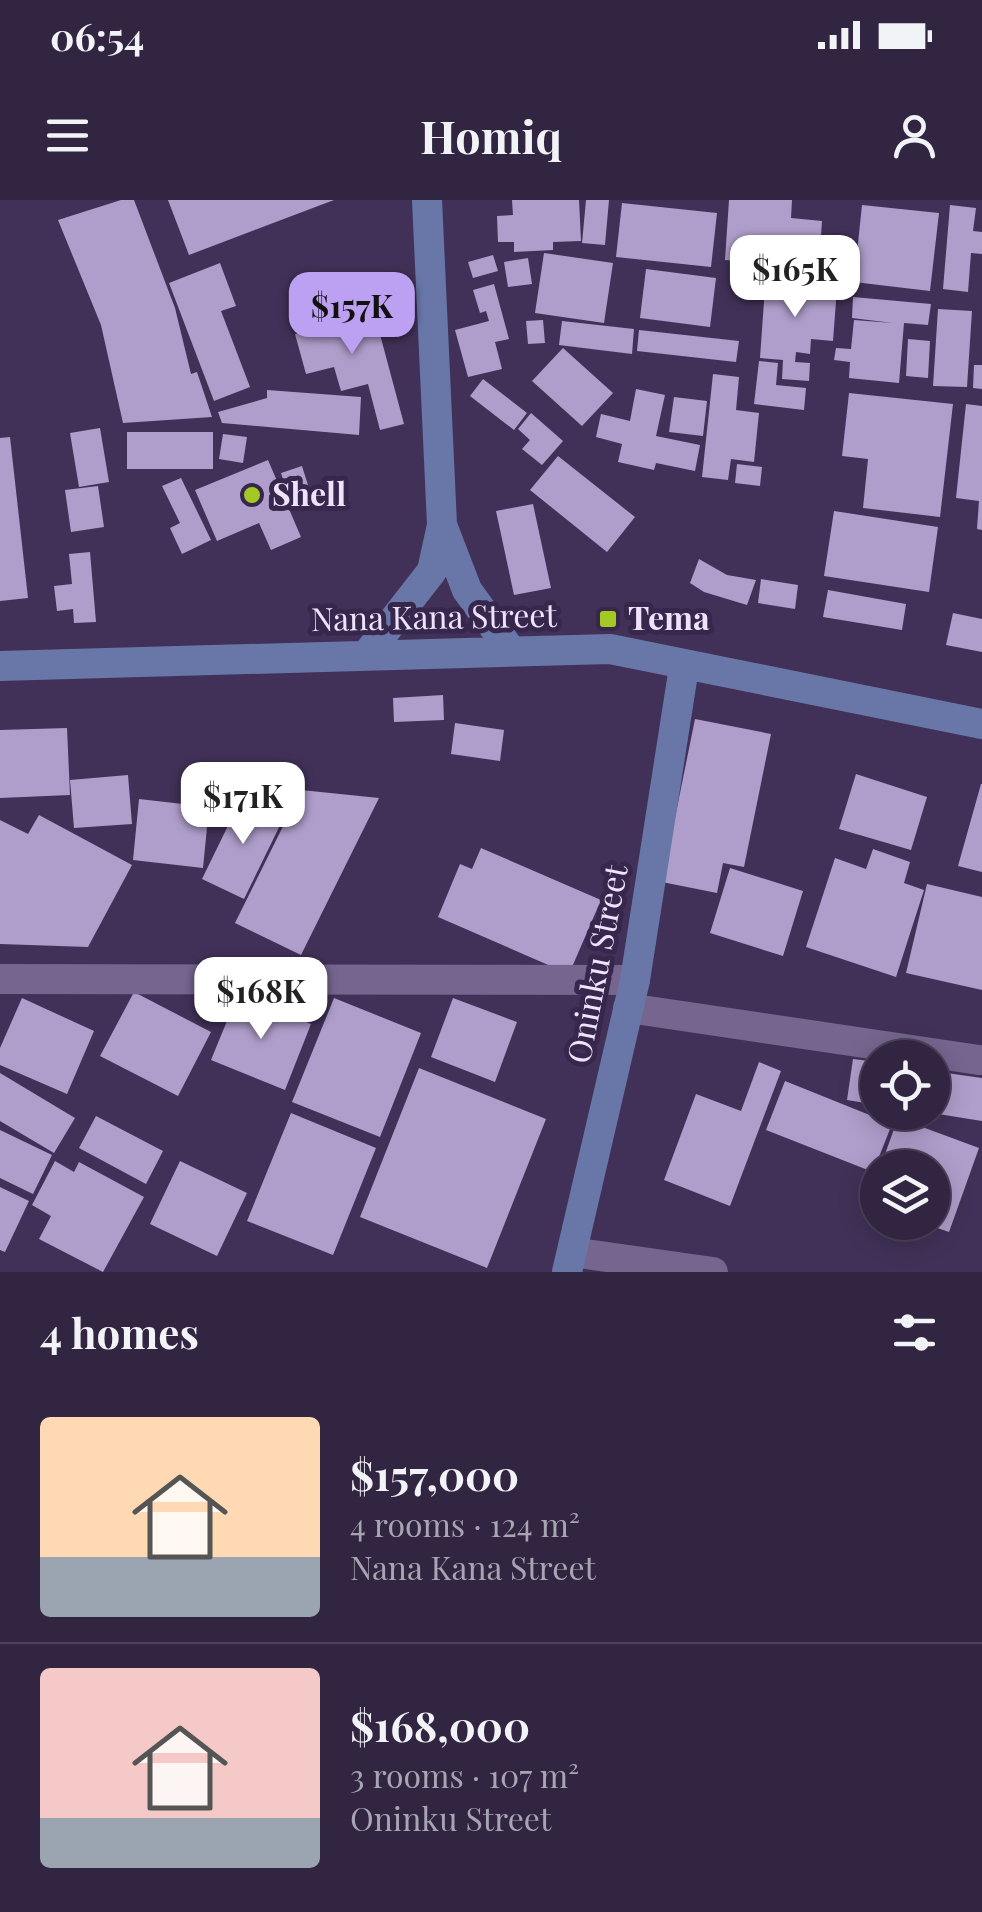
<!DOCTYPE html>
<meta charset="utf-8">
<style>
:root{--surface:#312542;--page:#3d314d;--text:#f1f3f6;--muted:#a8a5b2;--line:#4c425b;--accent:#bca0f2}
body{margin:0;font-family:"Playfair Display",serif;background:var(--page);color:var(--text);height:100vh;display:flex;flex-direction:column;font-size:38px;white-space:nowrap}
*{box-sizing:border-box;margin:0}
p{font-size:32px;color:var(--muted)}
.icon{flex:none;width:55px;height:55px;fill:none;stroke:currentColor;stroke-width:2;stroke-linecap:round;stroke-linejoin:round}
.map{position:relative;height:1072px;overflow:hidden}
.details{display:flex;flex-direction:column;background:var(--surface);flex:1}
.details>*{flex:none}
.tools{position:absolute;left:860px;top:840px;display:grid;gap:20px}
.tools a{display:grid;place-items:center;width:90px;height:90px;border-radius:50%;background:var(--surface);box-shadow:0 5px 25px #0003,0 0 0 2px var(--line);font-size:50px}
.price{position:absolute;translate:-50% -85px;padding:0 22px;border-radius:20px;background:#fff;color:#222;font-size:32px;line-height:65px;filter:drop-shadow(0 2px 5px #0008)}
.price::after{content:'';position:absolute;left:50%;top:60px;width:30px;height:22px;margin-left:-15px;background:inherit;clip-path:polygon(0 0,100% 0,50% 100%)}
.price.active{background:var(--accent);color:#111}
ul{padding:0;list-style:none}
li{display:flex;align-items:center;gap:30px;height:250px;padding:0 40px}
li+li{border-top:2px solid var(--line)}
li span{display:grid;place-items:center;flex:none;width:280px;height:200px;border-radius:10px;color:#555}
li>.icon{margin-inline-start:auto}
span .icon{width:120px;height:120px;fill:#fffc;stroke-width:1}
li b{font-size:42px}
h2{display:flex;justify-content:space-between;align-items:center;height:120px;padding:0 40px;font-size:42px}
.status{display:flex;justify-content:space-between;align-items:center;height:70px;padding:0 50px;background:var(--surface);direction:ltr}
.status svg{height:28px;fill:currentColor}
header{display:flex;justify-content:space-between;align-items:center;height:130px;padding:0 40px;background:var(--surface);font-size:45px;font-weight:700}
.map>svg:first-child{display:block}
.building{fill:#af9ecb}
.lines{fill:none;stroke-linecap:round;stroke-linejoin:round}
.street{stroke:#76658f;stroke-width:30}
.secondary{stroke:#6877a8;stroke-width:30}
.poi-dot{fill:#a4c824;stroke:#37274d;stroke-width:4}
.labels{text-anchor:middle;stroke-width:10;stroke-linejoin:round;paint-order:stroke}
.poi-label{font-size:32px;font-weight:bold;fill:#ede4fc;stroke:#37274d;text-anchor:start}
.street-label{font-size:32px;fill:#ede4fc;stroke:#37274d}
</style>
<div class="status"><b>06:54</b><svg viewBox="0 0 49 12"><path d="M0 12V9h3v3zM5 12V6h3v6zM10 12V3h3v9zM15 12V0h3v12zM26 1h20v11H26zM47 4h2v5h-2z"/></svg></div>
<header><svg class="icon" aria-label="menu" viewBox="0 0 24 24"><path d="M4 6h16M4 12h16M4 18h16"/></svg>Homiq<svg class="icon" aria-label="person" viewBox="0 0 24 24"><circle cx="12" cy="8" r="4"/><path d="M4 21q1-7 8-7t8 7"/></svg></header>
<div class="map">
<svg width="982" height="1072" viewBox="0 0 982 1072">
<rect width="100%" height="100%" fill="#413158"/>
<path class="building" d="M 121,0 L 134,0 L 175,108 L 191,174 L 197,172 L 212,217 L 123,223 L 101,125 L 58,20 Z
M 168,0 L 334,0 L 189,55 Z
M 512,0 L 579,0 L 581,41 L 553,42 L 553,50 L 514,52 L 514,42 L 498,42 L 497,16 L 513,15 Z
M 586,0 L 609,0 L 605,45 L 582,43 Z
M 729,0 L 792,0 L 791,18 L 822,21 L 819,66 L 725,60 Z
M 622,3 L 717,13 L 711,67 L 616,57 Z
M 862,5 L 939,13 L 930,91 L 854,82 Z
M 950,5 L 976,8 L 973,31 L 982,32 L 982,54 L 971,53 L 968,92 L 943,89 Z
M 544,53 L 613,63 L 604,123 L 535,113 Z
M 493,55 L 498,71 L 473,78 L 468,62 Z
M 528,58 L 532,84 L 508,87 L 504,62 Z
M 220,63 L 236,106 L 221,111 L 250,187 L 214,201 L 169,83 Z
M 646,69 L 716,78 L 710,127 L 640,118 Z
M 766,73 L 816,76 L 815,87 L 837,88 L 833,141 L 811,139 L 810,154 L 796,152 L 795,162 L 810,163 L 809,181 L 782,179 L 783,160 L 760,158 Z
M 494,84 L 509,139 L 495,142 L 502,169 L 468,177 L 455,130 L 489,121 L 486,111 L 480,113 L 473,90 Z
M 336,97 L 342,120 L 374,112 L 404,224 L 380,230 L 368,184 L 341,191 L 334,167 L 306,174 L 295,134 L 319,128 L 312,104 Z
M 853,97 L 931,104 L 928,125 L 904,123 L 899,183 L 849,178 L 850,162 L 834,160 L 836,148 L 851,149 L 854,120 L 893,123 L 852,118 Z
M 938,109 L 972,111 L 967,187 L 933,186 Z
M 543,120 L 545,143 L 528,144 L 526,121 Z
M 562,121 L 634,129 L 632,154 L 559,145 Z
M 639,130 L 739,141 L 736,162 L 637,151 Z
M 908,139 L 930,141 L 928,178 L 906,176 Z
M 563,148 L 613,193 L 582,226 L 532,181 Z
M 759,161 L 778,163 L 776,185 L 806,188 L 804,210 L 754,204 Z
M 974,165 L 982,165 L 982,189 L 973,188 Z
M 713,174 L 739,177 L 736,210 L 759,213 L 754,262 L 731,259 L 728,280 L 702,277 Z
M 483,179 L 527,213 L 514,230 L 470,196 Z
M 636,189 L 665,195 L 656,236 L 700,245 L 695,271 L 656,263 L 654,270 L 618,262 L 622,244 L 596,237 L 601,214 L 630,221 Z
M 267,190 L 361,197 L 359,235 L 222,223 L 218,212 L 267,198 Z
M 849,193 L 953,204 L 940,317 L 863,308 L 868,259 L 842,256 Z
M 674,197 L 707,201 L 703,236 L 669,232 Z
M 966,204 L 982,206 L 982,330 L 977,329 L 979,301 L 956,298 Z
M 531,213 L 563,241 L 542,265 L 522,249 L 530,240 L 518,229 Z
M 100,228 L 109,282 L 79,287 L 70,233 Z
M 127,232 L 213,232 L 213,269 L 127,269 Z
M 223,234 L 247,237 L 243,263 L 219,259 Z
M 10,237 L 28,398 L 0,401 L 0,238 Z
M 558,256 L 635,317 L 607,352 L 530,290 Z
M 268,260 L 301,337 L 271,350 L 259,323 L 217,341 L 195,290 Z
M 737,264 L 762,267 L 760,286 L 735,283 Z
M 302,266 L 314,304 L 293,311 L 281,273 Z
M 181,278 L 211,340 L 182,354 L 170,328 L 180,323 L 162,286 Z
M 98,286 L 104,327 L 71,332 L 65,290 Z
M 533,304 L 551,388 L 514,395 L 496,311 Z
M 834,311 L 938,327 L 929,392 L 824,376 Z
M 90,352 L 96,422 L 74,423 L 73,409 L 57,411 L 54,386 L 72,384 L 69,354 Z
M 699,359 L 727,375 L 756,380 L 747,405 L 704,392 L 690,383 Z
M 761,379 L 798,385 L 795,409 L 758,403 Z
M 828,390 L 906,404 L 902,430 L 823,417 Z
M 953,413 L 982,419 L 982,452 L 946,445 Z
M 443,495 L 444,520 L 394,522 L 393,498 Z
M 695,519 L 771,534 L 744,667 L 723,663 L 717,693 L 662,682 Z
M 455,523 L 504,530 L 500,561 L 451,554 Z
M 67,528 L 70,595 L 0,598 L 0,530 Z
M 856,574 L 927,597 L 911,650 L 839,629 Z
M 128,575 L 132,624 L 74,628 L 70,580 Z
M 981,584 L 982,584 L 982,672 L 958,666 Z
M 301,590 L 379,598 L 301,755 L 235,723 Z
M 243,595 L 285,615 L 244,699 L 202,679 Z
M 139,599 L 209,607 L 203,668 L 133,660 Z
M 39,615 L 132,665 L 88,747 L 0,744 L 0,620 L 28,634 Z
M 481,648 L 601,700 L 569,774 L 438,717 L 460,664 L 472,669 Z
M 873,649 L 910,662 L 904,683 L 924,690 L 896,777 L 806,747 L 835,658 L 866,669 Z
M 730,668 L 803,691 L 783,756 L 710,733 Z
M 927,684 L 982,697 L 982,790 L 906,773 Z
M 134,792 L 211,832 L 178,896 L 100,856 Z
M 238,794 L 311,824 L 285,890 L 211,860 Z
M 22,798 L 94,831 L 67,894 L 0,865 L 0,848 Z
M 334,798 L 421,833 L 380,937 L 292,902 Z
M 453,798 L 517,822 L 495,882 L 431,857 Z
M 853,859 L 878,862 L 878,905 L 847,900 Z
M 759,862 L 781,871 L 730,1006 L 664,980 L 696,894 L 741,911 Z
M 419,868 L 546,919 L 487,1068 L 360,1017 Z
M 932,871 L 982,878 L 982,921 L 932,913 Z
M 0,873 L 75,918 L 54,953 L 0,921 Z
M 785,881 L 892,924 L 873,972 L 766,930 Z
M 291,913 L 376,948 L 333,1055 L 247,1021 Z
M 96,916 L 163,951 L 146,984 L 79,948 Z
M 898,918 L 979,948 L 949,1032 L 923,1023 L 932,1022 L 932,968 L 880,968 Z
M 0,930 L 52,955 L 33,994 L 0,978 Z
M 55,961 L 74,972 L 79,962 L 144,997 L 103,1072 L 39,1039 L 51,1016 L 32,1005 Z
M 180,961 L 247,993 L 217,1056 L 150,1024 Z
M 878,976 L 878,1006 L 867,1002 Z
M 0,987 L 29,1001 L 5,1052 L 0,1050 Z"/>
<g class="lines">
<path class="street" d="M 0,779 L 635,780
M 628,808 L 979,860
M 572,1052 L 713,1072"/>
<path class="secondary" d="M 442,325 L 467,390 L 511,451
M 368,453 L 432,371 L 442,325 L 427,0
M 0,466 L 610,449 L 982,524
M 567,1072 L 635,780 L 684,467"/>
</g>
<g class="poi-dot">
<circle cx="252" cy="295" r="10"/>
<rect x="598" y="409" width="20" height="20" rx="5"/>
</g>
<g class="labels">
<g class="poi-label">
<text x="272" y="306">Shell</text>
<text x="628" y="430">Tema</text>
</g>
<g class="street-label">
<text transform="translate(434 418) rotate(-1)" y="11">Nana Kana Street</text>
<text transform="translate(598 764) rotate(-79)" y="11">Oninku Street</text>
</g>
</g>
</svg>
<div class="tools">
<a><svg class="icon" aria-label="locate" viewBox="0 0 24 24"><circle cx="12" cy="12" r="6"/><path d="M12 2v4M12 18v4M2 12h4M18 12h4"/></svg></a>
<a><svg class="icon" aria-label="layers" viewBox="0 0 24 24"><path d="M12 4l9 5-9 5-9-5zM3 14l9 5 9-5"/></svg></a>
</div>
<b class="price" style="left:795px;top:120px">$165K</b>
<b class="price active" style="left:352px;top:157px">$157K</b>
<b class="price" style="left:243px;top:647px">$171K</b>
<b class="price" style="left:261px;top:842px">$168K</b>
</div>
<section class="details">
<h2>4 homes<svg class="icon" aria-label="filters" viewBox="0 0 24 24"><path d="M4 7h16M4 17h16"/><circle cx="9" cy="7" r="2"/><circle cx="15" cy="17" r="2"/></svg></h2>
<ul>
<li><span style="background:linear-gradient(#ffd9b3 70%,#9aa5b1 0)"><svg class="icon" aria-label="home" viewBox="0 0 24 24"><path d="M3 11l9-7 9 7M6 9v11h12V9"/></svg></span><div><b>$157,000</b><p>4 rooms · 124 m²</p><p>Nana Kana Street</p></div></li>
<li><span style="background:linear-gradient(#f6c9c9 75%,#9aa5b1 0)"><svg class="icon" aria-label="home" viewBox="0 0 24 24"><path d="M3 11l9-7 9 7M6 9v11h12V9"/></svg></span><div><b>$168,000</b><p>3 rooms · 107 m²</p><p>Oninku Street</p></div></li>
</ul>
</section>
